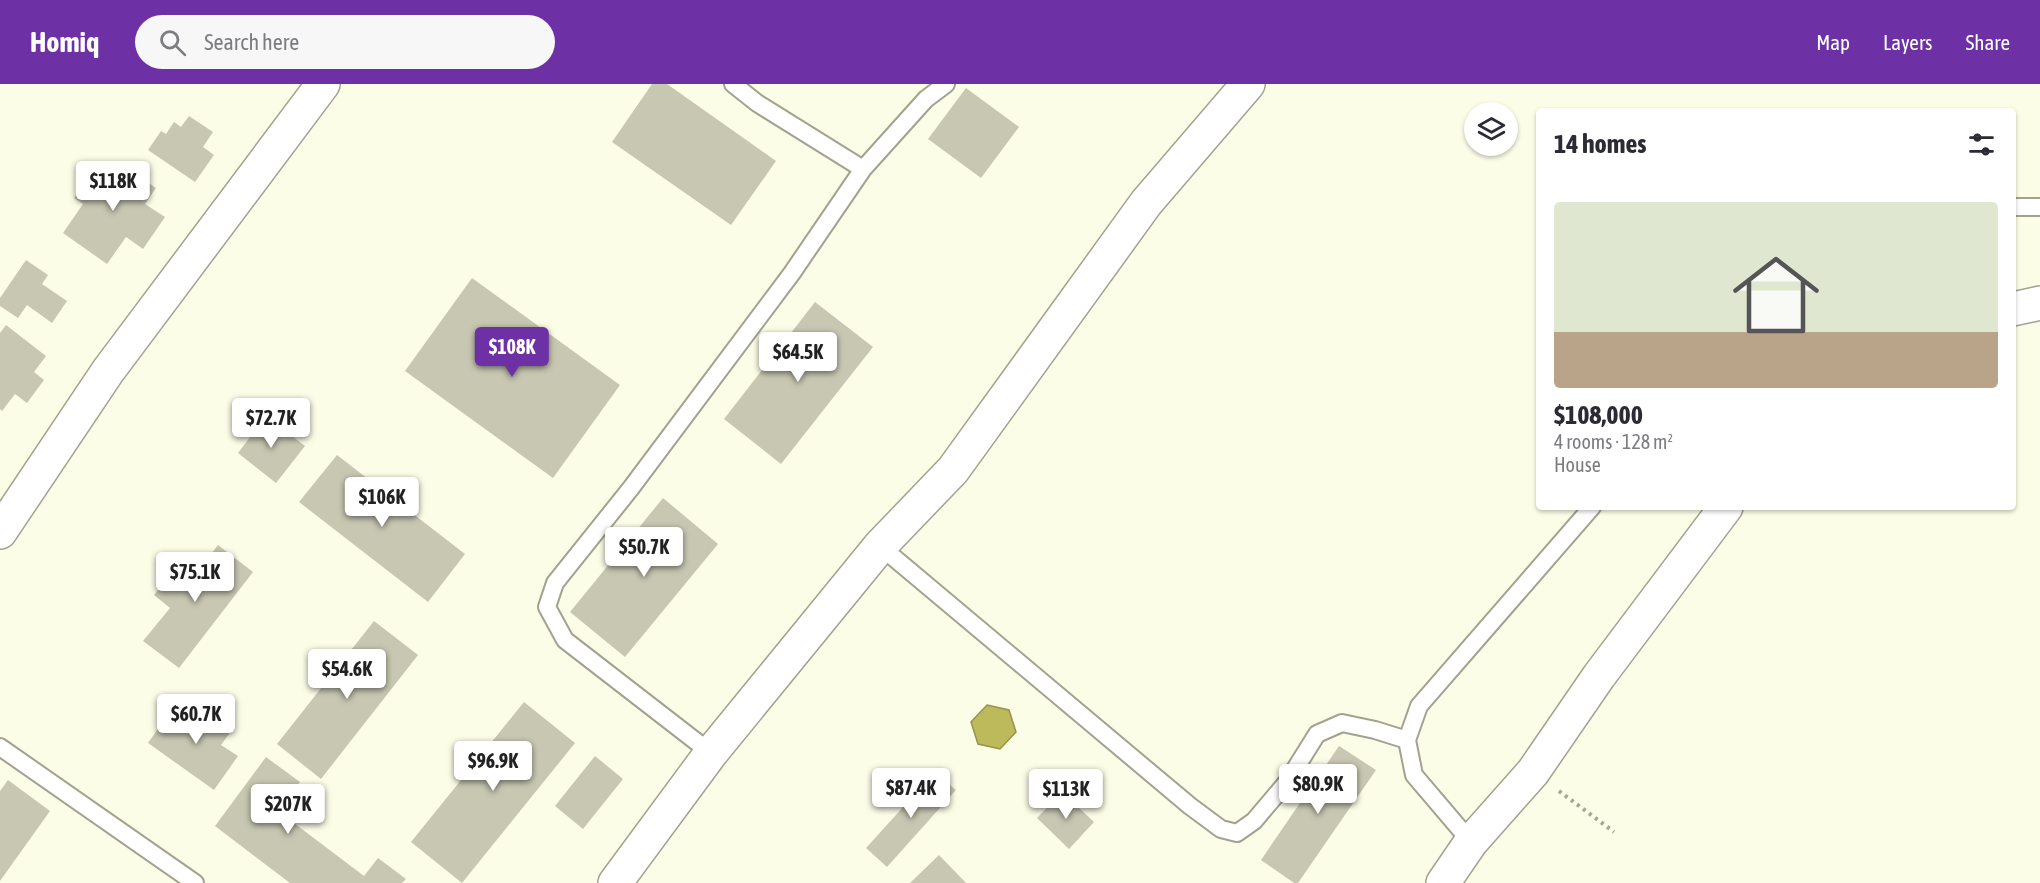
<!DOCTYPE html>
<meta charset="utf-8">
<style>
:root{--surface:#fff;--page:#f7f7f7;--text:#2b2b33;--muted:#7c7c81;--line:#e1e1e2;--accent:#6e30a5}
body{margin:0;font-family:"Asap Condensed",sans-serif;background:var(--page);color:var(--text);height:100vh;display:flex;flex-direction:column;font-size:22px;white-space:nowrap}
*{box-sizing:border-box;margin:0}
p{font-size:20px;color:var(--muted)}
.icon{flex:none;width:33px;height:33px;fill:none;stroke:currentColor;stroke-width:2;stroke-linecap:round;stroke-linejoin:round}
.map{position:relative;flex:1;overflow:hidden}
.drawer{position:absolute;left:1536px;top:24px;width:480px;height:402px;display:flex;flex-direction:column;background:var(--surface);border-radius:6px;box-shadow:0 2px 4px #0004}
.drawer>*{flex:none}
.tools{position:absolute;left:1464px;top:18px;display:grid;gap:12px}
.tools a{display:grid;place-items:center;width:54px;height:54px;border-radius:50%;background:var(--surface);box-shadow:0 2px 4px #0004;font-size:30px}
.price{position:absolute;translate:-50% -51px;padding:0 14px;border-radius:6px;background:#fff;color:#222;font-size:20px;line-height:39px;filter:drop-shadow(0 2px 3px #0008)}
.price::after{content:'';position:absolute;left:50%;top:36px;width:18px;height:14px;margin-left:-9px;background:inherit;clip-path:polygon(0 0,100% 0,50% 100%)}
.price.current{background:var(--accent);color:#fff}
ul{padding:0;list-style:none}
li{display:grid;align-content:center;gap:12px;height:318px;padding:0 18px}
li+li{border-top:2px solid var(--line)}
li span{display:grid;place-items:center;height:186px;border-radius:6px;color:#555}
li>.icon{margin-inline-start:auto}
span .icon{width:108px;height:108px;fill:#fffc;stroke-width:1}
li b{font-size:26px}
h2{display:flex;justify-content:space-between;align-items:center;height:72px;padding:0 18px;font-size:26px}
header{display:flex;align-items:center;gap:36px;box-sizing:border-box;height:84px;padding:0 30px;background:var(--accent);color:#fff}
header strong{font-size:28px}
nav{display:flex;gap:33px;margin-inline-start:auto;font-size:21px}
.search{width:420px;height:54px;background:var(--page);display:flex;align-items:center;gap:15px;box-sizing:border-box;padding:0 21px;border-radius:33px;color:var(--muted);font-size:22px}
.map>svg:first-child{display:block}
.water{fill:#bdba5b;stroke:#96944f;stroke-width:1.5}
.building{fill:#c7c7b2}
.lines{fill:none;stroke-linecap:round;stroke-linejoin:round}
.service-casing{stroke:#a2a28f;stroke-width:20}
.minor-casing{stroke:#a2a28f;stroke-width:36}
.path{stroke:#a5a696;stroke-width:4;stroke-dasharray:3 4.5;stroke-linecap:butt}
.service{stroke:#fff;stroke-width:16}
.minor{stroke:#fff;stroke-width:33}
</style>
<header>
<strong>Homiq</strong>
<div class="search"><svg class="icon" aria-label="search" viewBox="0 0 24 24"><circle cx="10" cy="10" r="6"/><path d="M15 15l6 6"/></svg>Search here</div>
<nav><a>Map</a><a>Layers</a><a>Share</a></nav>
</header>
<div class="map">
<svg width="2040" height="799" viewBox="0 0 2040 799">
<rect width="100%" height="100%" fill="#fcfde7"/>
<path class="water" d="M 987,621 L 1009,626 L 1016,648 L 1000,665 L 978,660 L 971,638 Z"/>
<path class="building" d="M 652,0 L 667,0 L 776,77 L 731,141 L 612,58 Z
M 966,4 L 1019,43 L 981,94 L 928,55 Z
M 189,32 L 213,48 L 203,63 L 214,71 L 195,98 L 148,66 L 161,47 L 166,50 L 174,38 L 181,43 Z
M 99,78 L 112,87 L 118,78 L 156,104 L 145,120 L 165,133 L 143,165 L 126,153 L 107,180 L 63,149 L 83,120 L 74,114 Z
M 26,176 L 48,191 L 42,200 L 67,217 L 52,239 L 27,221 L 18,234 L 0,222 L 0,214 Z
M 472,194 L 620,301 L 553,394 L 405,287 Z
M 815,218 L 873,263 L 781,380 L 724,335 Z
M 6,241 L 46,272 L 34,288 L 44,296 L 27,319 L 15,310 L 2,327 L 0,325 L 0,249 Z
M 266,332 L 305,362 L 276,399 L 238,369 Z
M 337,371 L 465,470 L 428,518 L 299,418 Z
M 663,414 L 718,460 L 625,573 L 570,528 Z
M 218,461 L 253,488 L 179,584 L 143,557 L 170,524 L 154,511 L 182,475 L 198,487 Z
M 374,537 L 418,571 L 321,695 L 277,660 Z
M 524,618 L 575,659 L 462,799 L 411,758 Z
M 174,622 L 191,634 L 199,623 L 232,646 L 221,661 L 238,672 L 214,706 L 148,659 Z
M 1339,662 L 1376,686 L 1298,799 L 1294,799 L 1261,776 Z
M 595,672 L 623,695 L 583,745 L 555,722 Z
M 266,673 L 300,698 L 278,727 L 364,792 L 378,774 L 406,795 L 402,799 L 290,799 L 215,742 Z
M 935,688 L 956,706 L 887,783 L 866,764 Z
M 8,696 L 50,727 L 0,797 L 0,707 Z
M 1062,708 L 1094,738 L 1069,765 L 1037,734 Z
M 939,771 L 966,799 L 910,799 Z"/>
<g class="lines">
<g class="service-casing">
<path id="service" d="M 733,0 L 757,19 L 863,85
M 2013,123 L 2040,123
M 880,462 L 1190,722 L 1221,745 L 1237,749 L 1254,737 L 1287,698 L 1317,650 L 1342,639 L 1375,646 L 1407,656
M 0,663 L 195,799
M 711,669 L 565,556 L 547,523 L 555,499 L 631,404 L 792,189 L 863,85 L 926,15 L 946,0
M 1471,758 L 1414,691 L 1407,656 L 1419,622 L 1592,423"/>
</g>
<g class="minor-casing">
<path id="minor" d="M 2013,225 L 2040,219
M 0,448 L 108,287 L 323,0
M 615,799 L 711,669 L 880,462 L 953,386 L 1146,119 L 1248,0
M 1443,799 L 1471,758 L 1533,688 L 1599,592 L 1726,423"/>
</g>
<path class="path" d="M 1559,707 L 1614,748"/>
<use href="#service" class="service"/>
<use href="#minor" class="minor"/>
</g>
</svg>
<div class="tools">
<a><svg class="icon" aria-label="layers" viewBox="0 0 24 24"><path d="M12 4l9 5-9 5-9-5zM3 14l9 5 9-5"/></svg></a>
</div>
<b class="price" style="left:113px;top:128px">$118K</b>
<b class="price current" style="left:512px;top:294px">$108K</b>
<b class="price" style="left:798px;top:299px">$64.5K</b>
<b class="price" style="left:271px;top:365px">$72.7K</b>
<b class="price" style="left:382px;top:444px">$106K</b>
<b class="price" style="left:644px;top:494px">$50.7K</b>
<b class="price" style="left:195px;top:519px">$75.1K</b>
<b class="price" style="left:347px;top:616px">$54.6K</b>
<b class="price" style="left:196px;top:661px">$60.7K</b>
<b class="price" style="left:493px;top:708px">$96.9K</b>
<b class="price" style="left:1318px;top:731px">$80.9K</b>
<b class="price" style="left:911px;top:735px">$87.4K</b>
<b class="price" style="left:1066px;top:736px">$113K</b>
<b class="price" style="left:288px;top:751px">$207K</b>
<section class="drawer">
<h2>14 homes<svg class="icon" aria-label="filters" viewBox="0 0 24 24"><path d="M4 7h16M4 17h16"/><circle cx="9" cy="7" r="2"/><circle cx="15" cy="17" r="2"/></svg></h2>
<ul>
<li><span style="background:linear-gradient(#dfe7d0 70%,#b9a48a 0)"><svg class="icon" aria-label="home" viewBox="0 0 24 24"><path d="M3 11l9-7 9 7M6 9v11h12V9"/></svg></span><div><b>$108,000</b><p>4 rooms · 128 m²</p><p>House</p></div></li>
</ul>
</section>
</div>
